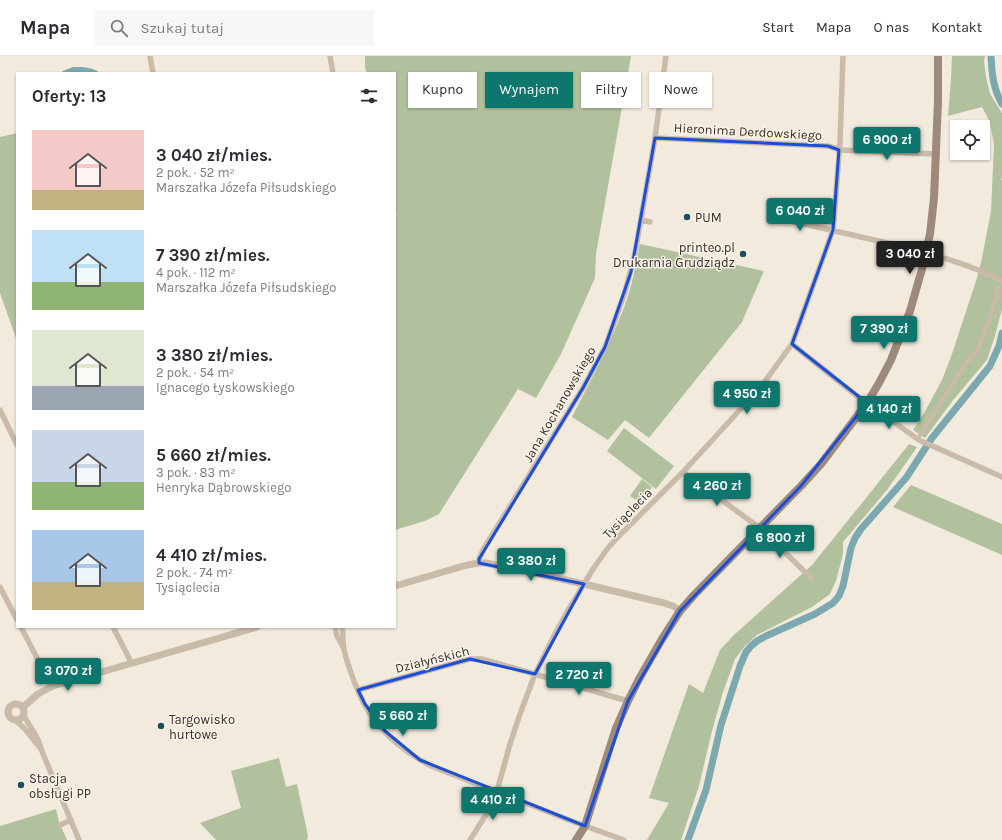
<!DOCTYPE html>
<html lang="pl">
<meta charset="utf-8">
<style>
:root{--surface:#fff;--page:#f7f7f7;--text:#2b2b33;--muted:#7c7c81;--line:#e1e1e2;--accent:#0f766e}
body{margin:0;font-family:Karla,sans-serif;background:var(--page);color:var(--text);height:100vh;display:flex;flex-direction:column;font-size:15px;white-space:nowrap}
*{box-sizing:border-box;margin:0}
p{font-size:13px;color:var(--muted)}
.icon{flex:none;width:22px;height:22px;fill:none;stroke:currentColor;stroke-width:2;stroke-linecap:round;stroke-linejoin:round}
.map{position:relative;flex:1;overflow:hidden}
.sheet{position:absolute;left:16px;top:16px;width:380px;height:556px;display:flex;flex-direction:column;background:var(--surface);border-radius:0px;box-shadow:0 1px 3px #0004}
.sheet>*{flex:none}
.hud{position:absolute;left:408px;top:16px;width:380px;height:36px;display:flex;gap:8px}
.buttons{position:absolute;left:950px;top:64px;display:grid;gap:8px}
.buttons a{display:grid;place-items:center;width:40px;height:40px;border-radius:0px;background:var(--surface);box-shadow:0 1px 3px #0004;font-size:20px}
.price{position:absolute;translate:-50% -34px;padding:0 9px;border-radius:4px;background:var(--accent);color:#fff;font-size:13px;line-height:26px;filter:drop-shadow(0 1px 2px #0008)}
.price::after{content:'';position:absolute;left:50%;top:24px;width:12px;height:9px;margin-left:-6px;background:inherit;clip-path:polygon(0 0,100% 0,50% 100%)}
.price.selected{background:#222;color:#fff}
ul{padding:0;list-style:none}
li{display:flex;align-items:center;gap:12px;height:100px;padding:0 16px}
li span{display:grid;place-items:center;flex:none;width:112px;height:80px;border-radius:0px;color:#555}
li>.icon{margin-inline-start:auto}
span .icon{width:48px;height:48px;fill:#fffc;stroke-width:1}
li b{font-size:17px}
h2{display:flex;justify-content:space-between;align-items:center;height:48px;padding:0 16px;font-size:17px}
.pill{padding:0 14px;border-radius:0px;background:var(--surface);box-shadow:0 1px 3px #0004;font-size:14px;line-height:36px}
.pill.selected{background:var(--accent);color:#fff}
header{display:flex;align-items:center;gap:24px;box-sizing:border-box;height:56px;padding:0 20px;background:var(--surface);border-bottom:1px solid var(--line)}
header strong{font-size:19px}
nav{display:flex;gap:22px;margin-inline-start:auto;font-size:14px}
.search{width:280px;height:36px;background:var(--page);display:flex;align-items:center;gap:10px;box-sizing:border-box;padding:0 14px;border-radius:0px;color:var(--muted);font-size:15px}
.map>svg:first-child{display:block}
.green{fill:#b1c19d}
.water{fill:#7ca8af}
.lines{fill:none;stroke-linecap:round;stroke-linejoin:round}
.canal{stroke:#7ca8af;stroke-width:7}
.pedestrian{stroke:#cabba9;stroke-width:4.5}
.minor{stroke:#cabba9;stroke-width:5.5}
.tertiary{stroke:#cabba9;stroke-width:7}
.secondary{stroke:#9e8a7a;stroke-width:8}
.marked{fill:none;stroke:#1d4ed8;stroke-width:3;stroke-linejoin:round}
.poi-dot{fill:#1e4f58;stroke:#f9f3e9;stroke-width:1.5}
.labels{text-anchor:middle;stroke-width:3;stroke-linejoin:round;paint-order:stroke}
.street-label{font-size:13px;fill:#372e28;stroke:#f9f3e9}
.poi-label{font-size:13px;fill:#372e28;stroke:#f9f3e9;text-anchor:start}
</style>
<header>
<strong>Mapa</strong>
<div class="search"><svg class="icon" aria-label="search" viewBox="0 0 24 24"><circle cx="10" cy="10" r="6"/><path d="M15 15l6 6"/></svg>Szukaj tutaj</div>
<nav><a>Start</a><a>Mapa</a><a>O nas</a><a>Kontakt</a></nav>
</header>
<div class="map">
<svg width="1002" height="784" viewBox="0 0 1002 784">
<rect width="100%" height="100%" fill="#f2eadd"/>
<path class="green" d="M 365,0 L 631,0 L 596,198 L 595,222 L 561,298 L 536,342 L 518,333 L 439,458 L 425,465 L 395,474 L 395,160 L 397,159 L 395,154 L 395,17 L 367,17 L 365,12 Z
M 952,0 L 985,0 L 984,5 L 986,21 L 990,38 L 1002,57 L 1002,121 L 1001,124 L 1002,125 L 1002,253 L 995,280 L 987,304 L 954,343 L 925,382 L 913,374 L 923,359 L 942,324 L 952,298 L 977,222 L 982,202 L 991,155 L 994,89 L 990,66 L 982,51 L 948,60 L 951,23 Z
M 17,77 L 17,285 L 0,237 L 0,81 Z
M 640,188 L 764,215 L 742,266 L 649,382 L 625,364 L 608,384 L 572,361 C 589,328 607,294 621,259 C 631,236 635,212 640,188 Z
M 624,372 L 674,410 L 656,433 L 607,395 Z
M 909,388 L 917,391 L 887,434 L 843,486 L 843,498 L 836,525 L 830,538 L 812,551 L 757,579 L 745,590 L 735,603 L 723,636 L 712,675 L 699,730 L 681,784 L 647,784 L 669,747 L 649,742 L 689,628 L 703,637 L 720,594 L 734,579 L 812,509 L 866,442 Z
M 642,423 L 652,431 L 641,447 L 630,440 Z
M 911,429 L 1002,468 L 1002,499 L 893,451 Z
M 279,702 L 286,731 L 297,728 L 308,780 L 307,784 L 216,784 L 200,767 L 241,752 L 231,715 Z
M 56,753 L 59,766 L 67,784 L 0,784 L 0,770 Z"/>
<path class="water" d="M 73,11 C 82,11 93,11 100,17 L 61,17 L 63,15 Z"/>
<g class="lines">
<path class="canal" d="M 991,0 C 992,18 993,32 1002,48
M 688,784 L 706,734 L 721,669 L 740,610 L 746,596 L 751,590 L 757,585 L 766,580 L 815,558 L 833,547 L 839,540 L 843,530 L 851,492 L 855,482 L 861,473 L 906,422 L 932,382 L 990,310 L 999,290 L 1002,277"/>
<path class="pedestrian" d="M 984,278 L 998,236 L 998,232
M 920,379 L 955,324 L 968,305 L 976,297 L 984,279"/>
<path class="minor" d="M 150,0 L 153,17
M 330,0 L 333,17
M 655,82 L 828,90 L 835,92 L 839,94 L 936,98
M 771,161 C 810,169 848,178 887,187 C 927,197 965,206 1002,225
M 641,164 L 650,166
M 792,288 L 857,340 L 919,384 L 1002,421
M 0,354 L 17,389
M 683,416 L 760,472 L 811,522
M 479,507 L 479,503 L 484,492 L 583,332 L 605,291 L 616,261 L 625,236 L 635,197 L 655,82 L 666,0
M 0,531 L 17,564
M 21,571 L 52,631
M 113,571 L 128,600 L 131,607
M 335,571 L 337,580 L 343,591
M 342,571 C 344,578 342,585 344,593 C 346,604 350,614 354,625 C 357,632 360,640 364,648 C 379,675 404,696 431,710 L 574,766 L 624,784
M 358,634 L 470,603 L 482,603 L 628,645
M 24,659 C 29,671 39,680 41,693 L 79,784
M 15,664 L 25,673 L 41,693
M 60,769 L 71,764
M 470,784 L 494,746 L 510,688 L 520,658 L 535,618 L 556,576 L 567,556 L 593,513 L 608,492 L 618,481 L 683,416 L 727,368 L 763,328 L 792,288 L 833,174 L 840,86 L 843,0"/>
<path class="tertiary" d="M 395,530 L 467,509 L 479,507 L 486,507 L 584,528 L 664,547 L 673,550 L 680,555
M8 656a8 8 0 1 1 16 0a8 8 0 1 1-16 0Z
M 23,651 L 38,638 L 53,630 L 257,571"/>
<path class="secondary" d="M 576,784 L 585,770 L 616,672 L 628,645 L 639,623 L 662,583 L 680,555 L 694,539 L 801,430 L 821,408 L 867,347 L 879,327 L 891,304 L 910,255 L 922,213 L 930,178 L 934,142 L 938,45 L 938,0"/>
</g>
<path class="marked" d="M 655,82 L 828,90 L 839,94 L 833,174 L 792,288 L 867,347 L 801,430 L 680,555 L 628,645 L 585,770 L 420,704 L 385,675 L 365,648 L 358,634 L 470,603 L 535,618 L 584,528 L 479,507 L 479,503 L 583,332 L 605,291 L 631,216 Z"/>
<g class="poi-dot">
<circle cx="687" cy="161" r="4"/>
<circle cx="743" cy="198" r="4"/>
<circle cx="161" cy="670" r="4"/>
<circle cx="21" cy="729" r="4"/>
</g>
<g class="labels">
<g class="street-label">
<text transform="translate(748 75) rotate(3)" y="5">Hieronima Derdowskiego</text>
<text transform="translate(559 348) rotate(-60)" y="5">Jana Kochanowskiego</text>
<text transform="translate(627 457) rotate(-46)" y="5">Tysiąclecia</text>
<text transform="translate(432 603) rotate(-14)" y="5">Działyńskich</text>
</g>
<g class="poi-label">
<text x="695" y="166">PUM</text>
<text x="735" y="196" text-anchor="end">printeo.pl<tspan x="735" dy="15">Drukarnia Grudziądz</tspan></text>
<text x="169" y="668">Targowisko<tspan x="169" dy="15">hurtowe</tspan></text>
<text x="29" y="727">Stacja<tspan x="29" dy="15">obsługi PP</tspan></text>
</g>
</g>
</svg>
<div class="buttons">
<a><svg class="icon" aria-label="locate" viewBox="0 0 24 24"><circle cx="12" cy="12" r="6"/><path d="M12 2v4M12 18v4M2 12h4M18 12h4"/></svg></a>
</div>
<b class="price" style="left:887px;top:105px">6 900 zł</b>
<b class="price" style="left:800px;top:176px">6 040 zł</b>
<b class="price selected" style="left:910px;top:219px">3 040 zł</b>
<b class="price" style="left:884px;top:294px">7 390 zł</b>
<b class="price" style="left:747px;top:359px">4 950 zł</b>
<b class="price" style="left:889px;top:374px">4 140 zł</b>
<b class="price" style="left:717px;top:451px">4 260 zł</b>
<b class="price" style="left:780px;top:503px">6 800 zł</b>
<b class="price" style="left:531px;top:526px">3 380 zł</b>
<b class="price" style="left:68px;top:636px">3 070 zł</b>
<b class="price" style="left:579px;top:640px">2 720 zł</b>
<b class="price" style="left:403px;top:681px">5 660 zł</b>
<b class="price" style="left:493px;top:765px">4 410 zł</b>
<div class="hud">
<a class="pill">Kupno</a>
<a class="pill selected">Wynajem</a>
<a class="pill">Filtry</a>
<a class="pill">Nowe</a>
</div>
<section class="sheet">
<h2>Oferty: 13<svg class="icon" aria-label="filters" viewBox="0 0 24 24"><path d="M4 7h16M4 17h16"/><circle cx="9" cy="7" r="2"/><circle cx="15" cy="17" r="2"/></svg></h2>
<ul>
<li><span style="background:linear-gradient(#f6c9c9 75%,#c2b280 0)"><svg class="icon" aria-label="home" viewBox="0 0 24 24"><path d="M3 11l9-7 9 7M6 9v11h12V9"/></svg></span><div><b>3 040 zł/mies.</b><p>2 pok. · 52 m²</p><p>Marszałka Józefa Piłsudskiego</p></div></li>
<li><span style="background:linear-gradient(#bfe0f5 65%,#8fb573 0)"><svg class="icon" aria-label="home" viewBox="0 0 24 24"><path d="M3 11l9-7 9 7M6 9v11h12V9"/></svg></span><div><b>7 390 zł/mies.</b><p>4 pok. · 112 m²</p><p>Marszałka Józefa Piłsudskiego</p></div></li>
<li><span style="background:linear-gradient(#dfe7d0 70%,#9aa5b1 0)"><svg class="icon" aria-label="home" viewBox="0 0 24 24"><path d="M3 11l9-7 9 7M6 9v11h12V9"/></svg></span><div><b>3 380 zł/mies.</b><p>2 pok. · 54 m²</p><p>Ignacego Łyskowskiego</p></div></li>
<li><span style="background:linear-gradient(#c9d6e8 65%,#8fb573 0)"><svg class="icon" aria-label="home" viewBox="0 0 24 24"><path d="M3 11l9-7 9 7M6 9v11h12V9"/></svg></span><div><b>5 660 zł/mies.</b><p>3 pok. · 83 m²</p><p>Henryka Dąbrowskiego</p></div></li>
<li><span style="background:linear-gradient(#a9c7e8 65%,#c2b280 0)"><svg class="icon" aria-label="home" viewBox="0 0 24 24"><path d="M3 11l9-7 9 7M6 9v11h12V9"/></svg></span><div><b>4 410 zł/mies.</b><p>2 pok. · 74 m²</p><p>Tysiąclecia</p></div></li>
</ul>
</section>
</div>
